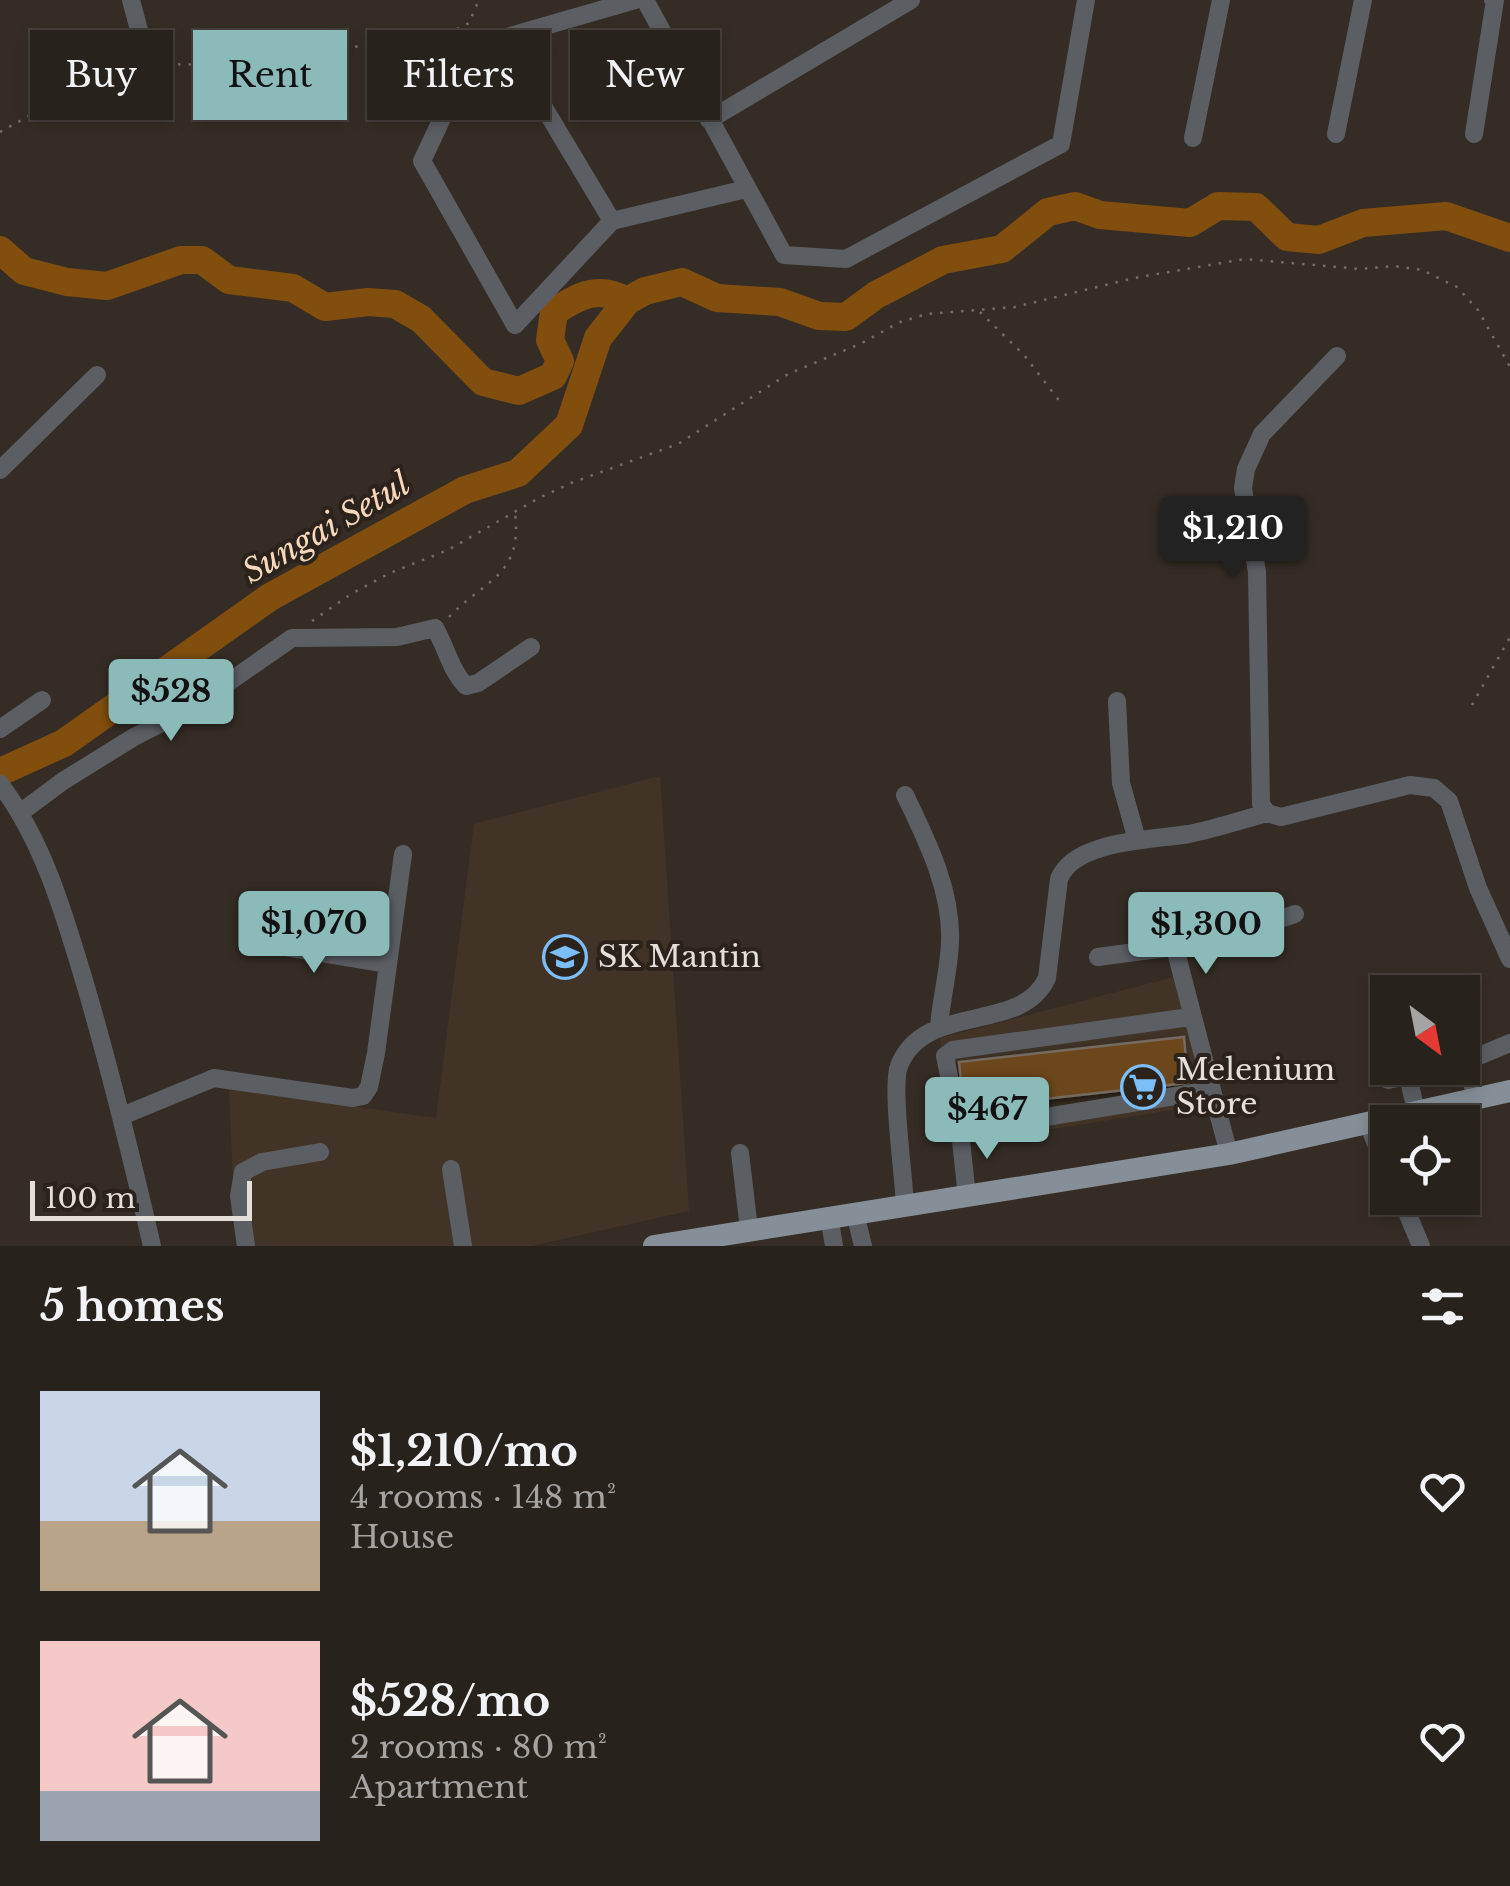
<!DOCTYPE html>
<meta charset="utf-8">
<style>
:root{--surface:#28221c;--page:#342f29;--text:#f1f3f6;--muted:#a5a4a3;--line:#443f3b;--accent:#8bbbb9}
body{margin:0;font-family:"Libre Baskerville",serif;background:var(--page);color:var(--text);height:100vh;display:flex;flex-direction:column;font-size:38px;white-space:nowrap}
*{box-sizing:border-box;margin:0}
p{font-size:32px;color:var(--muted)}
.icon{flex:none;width:55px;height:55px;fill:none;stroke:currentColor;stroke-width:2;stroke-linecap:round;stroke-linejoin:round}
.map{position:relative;height:1246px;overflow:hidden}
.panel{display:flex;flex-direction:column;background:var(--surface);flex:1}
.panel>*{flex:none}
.guide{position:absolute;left:30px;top:30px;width:1000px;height:90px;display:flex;gap:20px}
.needle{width:65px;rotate:148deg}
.tools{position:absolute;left:1370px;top:975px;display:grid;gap:20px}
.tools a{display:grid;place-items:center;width:110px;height:110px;border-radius:0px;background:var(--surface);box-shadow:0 5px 15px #0003,0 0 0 2px var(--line);font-size:50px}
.scale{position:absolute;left:30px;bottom:25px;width:222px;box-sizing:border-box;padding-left:10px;border:5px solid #e4dfd9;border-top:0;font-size:28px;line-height:35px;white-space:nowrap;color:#e4dfd9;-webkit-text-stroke:8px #2b231b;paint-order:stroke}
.price{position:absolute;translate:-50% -85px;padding:0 22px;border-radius:10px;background:var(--accent);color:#111;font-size:32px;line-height:65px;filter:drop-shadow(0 2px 5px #0008)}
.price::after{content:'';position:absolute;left:50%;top:60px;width:30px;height:22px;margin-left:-15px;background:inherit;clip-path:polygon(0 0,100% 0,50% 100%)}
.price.on{background:#222;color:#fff}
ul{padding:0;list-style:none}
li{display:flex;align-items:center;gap:30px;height:250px;padding:0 40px}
li span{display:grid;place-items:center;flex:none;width:280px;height:200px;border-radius:0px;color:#555}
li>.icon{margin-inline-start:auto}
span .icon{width:120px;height:120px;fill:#fffc;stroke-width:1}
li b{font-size:42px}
h2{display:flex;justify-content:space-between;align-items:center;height:120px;padding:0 40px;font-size:42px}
.tag{padding:0 35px;border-radius:0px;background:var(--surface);box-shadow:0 5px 15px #0003,0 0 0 2px var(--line);font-size:35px;line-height:90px}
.tag.on{background:var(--accent);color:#111}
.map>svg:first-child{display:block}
.built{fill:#413427}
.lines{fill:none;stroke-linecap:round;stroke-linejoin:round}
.river{stroke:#814e0e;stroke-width:28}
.building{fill:#6d461a;stroke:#746a60;stroke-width:2.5;filter:url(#shadow)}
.path{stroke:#746e66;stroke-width:2.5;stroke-dasharray:2.5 8;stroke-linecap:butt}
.minor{stroke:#5b5f64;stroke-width:18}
.major{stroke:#868f97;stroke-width:22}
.labels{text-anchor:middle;stroke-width:8;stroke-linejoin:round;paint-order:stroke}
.poi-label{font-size:30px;fill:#e4dfd9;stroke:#2b231b;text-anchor:start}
.water-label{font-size:32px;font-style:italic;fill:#f7d8bb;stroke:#2b231b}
</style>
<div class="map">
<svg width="1510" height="1246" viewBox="0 0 1510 1246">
<defs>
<filter id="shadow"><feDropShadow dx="-4.5" dy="4.5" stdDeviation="5" flood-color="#0009"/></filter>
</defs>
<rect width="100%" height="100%" fill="#352d25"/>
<path class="built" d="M 660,776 L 689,1211 L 531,1246 L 236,1246 L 229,1089 L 436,1118 L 474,824 Z
M 1189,973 L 1223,1102 L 951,1145 L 940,1038 Z"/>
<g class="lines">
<path class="river" d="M 0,250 L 24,271 L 67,282 L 107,286 L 181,260 L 202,260 L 229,280 L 293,288 L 325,307 L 368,302 L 395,304 L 421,319 L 483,382 L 519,391 L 553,376 L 560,361 L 550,340 L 554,312 C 579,295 599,285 627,301
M 0,772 L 64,743 L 270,597 L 465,490 L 518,473 L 569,425 L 598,338 L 627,301 L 645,291 L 682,282 L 717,298 L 780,302 L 819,316 L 846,317 L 876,295 L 943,260 L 1002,249 L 1048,212 L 1075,206 L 1100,215 L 1190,223 L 1218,206 L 1256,207 L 1287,237 L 1319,240 L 1363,223 L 1446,216 L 1510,238"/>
</g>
<path class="building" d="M 1184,1037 L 1188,1083 L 964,1108 L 959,1062 Z"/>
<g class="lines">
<path class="path" d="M 157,64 L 214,65 L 271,60 L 349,49 L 382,38 L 441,37 L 469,23 L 479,0
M 0,132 L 81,87 L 125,68
M 980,312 L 1024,355 L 1061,403
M 449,617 C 484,580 523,576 515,513
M 312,621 L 351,594 L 390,573 L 448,550 L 539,498 L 571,483 L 678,444 L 788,374 L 862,343 L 900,322 L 927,314 L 1015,307 L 1134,278 L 1245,259 L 1360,269 L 1394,266 L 1422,270 L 1457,287 L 1478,310 L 1510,367
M 1472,705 L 1510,637"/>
<path class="minor" d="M 131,0 L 140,34 L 138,63
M 635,0 L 476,46 L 422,161 L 515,325 L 612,221 L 746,189
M 645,0 L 784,255 L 846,259 L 1061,144 L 1086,0
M 506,44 L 612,221
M 709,120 L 911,0
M 1336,134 L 1363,0
M 1474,134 L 1495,0 L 1493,0
M 1193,138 L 1221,0
M 1337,356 L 1262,434 L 1246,469 L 1243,488 L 1257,572 L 1261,804 L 1267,813 L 1281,817 L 1410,785 L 1434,788 L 1449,801 L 1478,888 L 1510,959
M 0,470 L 97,375
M 1117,701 L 1121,783 L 1137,840
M 0,729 L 42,700
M 0,784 C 44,842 65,917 86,987 C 111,1073 132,1159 152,1246
M 905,795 C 927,841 952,890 950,942 C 949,971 941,999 939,1027
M 20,813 L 63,781 L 134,737 L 196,705 L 292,638 L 397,637 L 435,628 C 446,647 451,671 466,686 L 478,683 L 531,647
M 248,941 L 388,964
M 1175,948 L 1212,1090
M 1098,957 L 1210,942 L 1295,914
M 1467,1062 L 1476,1099
M 1462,1063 L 1510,1043
M 1408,1076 L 1416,1111
M 1388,1080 L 1444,1068
M 122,1116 L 214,1078 L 353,1098 L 363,1096 L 369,1087 L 376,1053 L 403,854
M 1367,1122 L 1388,1172
M 960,1131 L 1212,1090 L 1229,1154
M 740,1153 L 749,1229
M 451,1169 L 463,1246
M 967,1197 L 960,1131 L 945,1056 L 953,1050 L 1190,1017
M 1401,1198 L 1421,1246
M 905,1206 C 904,1177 891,1087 899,1066 C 924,1001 1021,1035 1047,978 L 1059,879 C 1074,840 1153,840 1189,834 C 1215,829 1241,820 1267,813
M 855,1213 L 863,1246
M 829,1216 L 834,1246
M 246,1246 L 239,1196 L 243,1172 L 262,1162 L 320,1152"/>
<path class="major" d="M 654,1246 L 1229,1154 L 1510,1091"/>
</g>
<defs>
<g id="school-ring" transform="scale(2.25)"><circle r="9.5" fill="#2b231b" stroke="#7bbef8" stroke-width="1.5"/><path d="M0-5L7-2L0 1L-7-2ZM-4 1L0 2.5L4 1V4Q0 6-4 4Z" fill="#7bbef8"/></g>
<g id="supermarket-ring" transform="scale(2.25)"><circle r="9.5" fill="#2b231b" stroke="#7bbef8" stroke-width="1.5"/><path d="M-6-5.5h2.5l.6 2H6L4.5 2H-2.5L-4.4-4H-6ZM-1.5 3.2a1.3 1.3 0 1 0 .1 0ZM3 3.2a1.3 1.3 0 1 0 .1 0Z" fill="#7bbef8"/></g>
</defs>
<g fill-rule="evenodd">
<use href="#school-ring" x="565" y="957"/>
<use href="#supermarket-ring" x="1143" y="1087"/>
</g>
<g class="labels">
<g class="poi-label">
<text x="598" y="967">SK Mantin</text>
<text x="1176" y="1080">Melenium<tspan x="1176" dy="34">Store</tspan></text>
</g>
<g class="water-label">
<text transform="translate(326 528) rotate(-30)" y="11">Sungai Setul</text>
</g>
</g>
</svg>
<div class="tools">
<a><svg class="needle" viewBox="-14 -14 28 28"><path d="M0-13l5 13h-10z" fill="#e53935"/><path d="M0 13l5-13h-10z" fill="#a5a4a3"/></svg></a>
<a><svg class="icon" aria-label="locate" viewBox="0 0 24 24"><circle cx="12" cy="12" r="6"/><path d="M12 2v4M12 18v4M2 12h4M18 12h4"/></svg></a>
</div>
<div class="scale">100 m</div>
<b class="price on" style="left:1233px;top:581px">$1,210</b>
<b class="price" style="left:171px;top:744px">$528</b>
<b class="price" style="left:314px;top:976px">$1,070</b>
<b class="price" style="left:1206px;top:977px">$1,300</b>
<b class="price" style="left:987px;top:1162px">$467</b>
<div class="guide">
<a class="tag">Buy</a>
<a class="tag on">Rent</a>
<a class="tag">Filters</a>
<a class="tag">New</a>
</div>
</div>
<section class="panel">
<h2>5 homes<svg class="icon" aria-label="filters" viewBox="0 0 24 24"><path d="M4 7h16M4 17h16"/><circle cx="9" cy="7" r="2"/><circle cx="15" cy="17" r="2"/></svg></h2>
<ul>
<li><span style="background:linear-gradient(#c9d6e8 65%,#b9a48a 0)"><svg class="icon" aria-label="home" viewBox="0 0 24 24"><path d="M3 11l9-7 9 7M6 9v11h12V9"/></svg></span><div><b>$1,210/mo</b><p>4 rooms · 148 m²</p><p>House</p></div><svg class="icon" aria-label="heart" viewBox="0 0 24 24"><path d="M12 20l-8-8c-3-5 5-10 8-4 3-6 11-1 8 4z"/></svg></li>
<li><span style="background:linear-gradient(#f6c9c9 75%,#9aa5b1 0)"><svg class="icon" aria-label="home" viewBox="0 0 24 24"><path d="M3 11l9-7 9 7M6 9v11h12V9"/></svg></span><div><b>$528/mo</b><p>2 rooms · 80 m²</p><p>Apartment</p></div><svg class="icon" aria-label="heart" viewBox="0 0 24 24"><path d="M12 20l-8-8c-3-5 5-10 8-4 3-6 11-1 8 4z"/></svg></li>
</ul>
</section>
